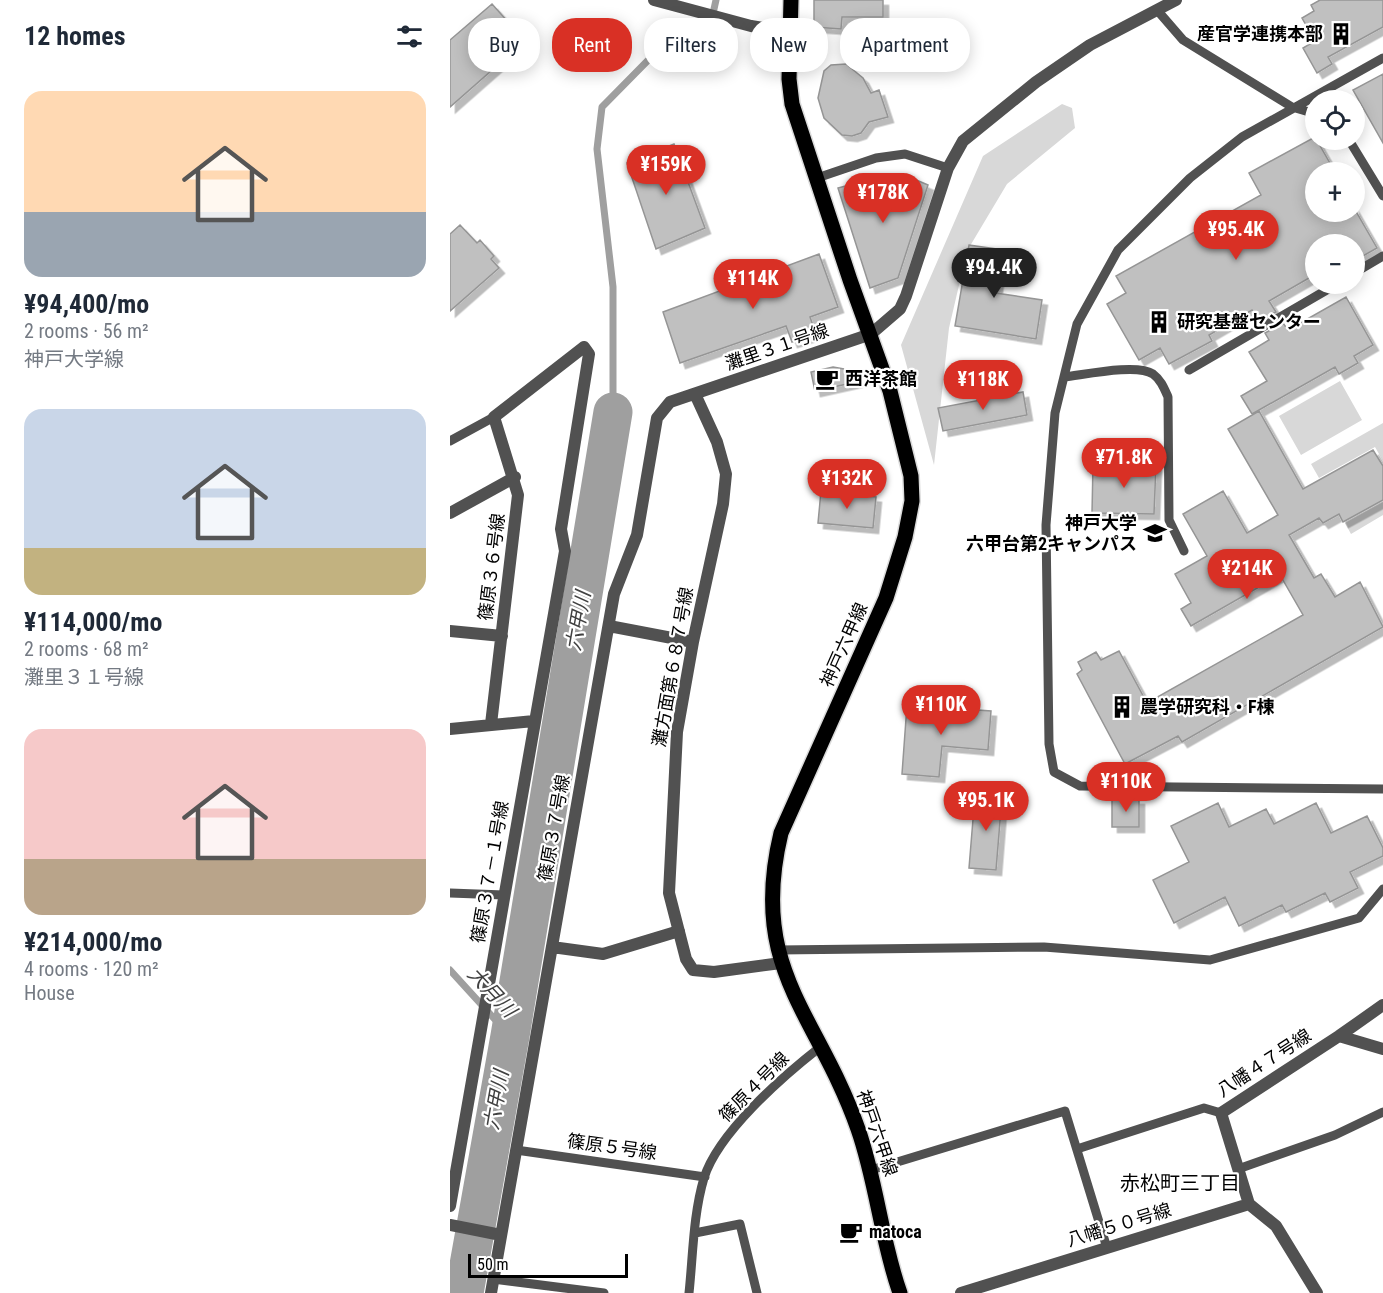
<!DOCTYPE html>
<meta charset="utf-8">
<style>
:root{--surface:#fff;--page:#f6f6f7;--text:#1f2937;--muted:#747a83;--accent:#d93025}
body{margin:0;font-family:"Roboto Condensed","Noto Sans JP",sans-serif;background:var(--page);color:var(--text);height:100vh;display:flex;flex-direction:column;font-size:22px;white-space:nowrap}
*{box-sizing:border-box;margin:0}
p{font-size:20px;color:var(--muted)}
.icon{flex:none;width:33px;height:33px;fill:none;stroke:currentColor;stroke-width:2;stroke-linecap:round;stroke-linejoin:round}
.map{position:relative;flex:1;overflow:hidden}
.drawer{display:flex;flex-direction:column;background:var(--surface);width:450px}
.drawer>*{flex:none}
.top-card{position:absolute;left:18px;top:18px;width:570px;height:54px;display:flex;gap:12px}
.fabs{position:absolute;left:855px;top:90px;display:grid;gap:12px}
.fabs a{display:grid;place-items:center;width:60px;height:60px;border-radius:50%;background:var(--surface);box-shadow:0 3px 15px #0003;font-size:30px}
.scale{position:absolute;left:18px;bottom:15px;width:160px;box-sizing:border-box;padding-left:6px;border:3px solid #000;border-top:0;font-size:16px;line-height:21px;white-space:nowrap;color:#000;-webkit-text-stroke:4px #fff;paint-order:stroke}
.price{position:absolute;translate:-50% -51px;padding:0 14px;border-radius:21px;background:var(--accent);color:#fff;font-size:20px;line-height:39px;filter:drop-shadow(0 2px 3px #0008)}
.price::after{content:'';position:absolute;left:50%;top:36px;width:18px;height:14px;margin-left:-9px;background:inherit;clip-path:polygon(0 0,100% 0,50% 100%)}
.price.on{background:#222;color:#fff}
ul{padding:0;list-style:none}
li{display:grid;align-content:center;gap:12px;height:318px;padding:0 24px}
li span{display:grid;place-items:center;height:186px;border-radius:18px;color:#555}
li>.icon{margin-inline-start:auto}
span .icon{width:108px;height:108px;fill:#fffc;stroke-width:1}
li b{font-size:26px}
h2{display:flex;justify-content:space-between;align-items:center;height:72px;padding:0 24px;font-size:26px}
.pill{padding:0 21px;border-radius:24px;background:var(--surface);box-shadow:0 3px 15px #0003;font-size:21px;line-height:54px}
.pill.on{background:var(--accent);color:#fff}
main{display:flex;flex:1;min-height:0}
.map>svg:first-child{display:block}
.green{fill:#d8d8d8}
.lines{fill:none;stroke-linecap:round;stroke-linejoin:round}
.stream{stroke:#9f9f9f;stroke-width:7}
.river{stroke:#9f9f9f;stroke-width:39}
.building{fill:#c0c0c0;stroke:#959595;stroke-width:1.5;filter:url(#shadow)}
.primary-casing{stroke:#dbdbdb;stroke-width:18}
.service{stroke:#515151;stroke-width:9}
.minor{stroke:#515151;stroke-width:12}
.tertiary{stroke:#515151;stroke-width:12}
.primary{stroke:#000;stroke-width:15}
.labels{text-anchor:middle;stroke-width:4.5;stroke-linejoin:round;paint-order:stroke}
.poi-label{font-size:18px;font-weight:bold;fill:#000;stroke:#fff;text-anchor:start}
.street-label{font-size:18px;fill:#000;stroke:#fff}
.water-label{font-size:20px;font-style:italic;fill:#404040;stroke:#fff}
.neighbourhood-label{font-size:20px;fill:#000;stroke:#fff}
</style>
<main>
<section class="drawer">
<h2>12 homes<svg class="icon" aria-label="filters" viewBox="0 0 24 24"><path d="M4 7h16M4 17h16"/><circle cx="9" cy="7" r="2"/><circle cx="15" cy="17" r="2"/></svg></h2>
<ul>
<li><span style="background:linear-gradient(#ffd9b3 65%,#9aa5b1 0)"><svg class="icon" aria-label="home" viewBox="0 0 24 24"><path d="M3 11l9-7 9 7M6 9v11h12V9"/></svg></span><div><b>¥94,400/mo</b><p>2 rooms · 56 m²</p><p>神戸大学線</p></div></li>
<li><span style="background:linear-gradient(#c9d6e8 75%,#c2b280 0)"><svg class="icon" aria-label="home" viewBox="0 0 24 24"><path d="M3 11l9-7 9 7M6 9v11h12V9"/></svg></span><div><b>¥114,000/mo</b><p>2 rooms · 68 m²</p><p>灘里３１号線</p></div></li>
<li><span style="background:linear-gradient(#f6c9c9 70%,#b9a48a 0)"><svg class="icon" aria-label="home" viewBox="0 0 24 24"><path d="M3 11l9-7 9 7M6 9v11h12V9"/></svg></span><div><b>¥214,000/mo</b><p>4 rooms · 120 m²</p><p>House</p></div></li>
</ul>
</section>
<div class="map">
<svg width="933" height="1293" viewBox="0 0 933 1293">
<defs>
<filter id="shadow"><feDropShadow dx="5.5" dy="5.5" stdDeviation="0" flood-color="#0004"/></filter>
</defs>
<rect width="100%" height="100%" fill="#fff"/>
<path class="green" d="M 612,104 L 622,108 L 625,128 L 557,184 L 517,251 L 499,328 L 484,465 L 451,345 L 533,156 Z
M 890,381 L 912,420 L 851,455 L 829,416 Z
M 933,423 L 933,461 L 925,447 L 869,478 L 861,464 Z
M 933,502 L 933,515 L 901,534 L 895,523 Z"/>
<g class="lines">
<path class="stream" d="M 163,412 L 163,287 L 147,149 L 152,107 L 219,39 L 246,29 L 262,18 L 266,0
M 0,970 L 60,1036"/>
<path class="river" d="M 14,1293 L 60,1036 L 163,412"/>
</g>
<path class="building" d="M 364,0 L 433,0 L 433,17 L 392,17 L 391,29 L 364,27 Z
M 870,0 L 933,0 L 933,27 L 878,57 L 882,64 L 867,73 L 853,48 L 865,41 L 852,18 L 864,11 L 861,5 Z
M 42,4 L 75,41 L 0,107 L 0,40 Z
M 396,64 L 413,78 L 421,93 L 429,90 L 438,117 L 419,122 L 411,133 L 402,136 L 392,135 L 374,118 L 368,98 L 374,71 L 381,65 Z
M 933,74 L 933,143 L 903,90 Z
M 865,137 L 885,172 L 866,172 L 866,212 L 904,212 L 904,208 L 927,248 L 904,261 L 904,244 L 866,244 L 866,274 L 819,301 L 826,312 L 808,322 L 802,310 L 759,335 L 762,341 L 719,364 L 710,348 L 689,360 L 657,304 L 676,293 L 666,276 L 811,195 L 799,173 Z
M 224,144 L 255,228 L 206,249 L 177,163 Z
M 449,179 L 464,179 L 478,185 L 448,278 L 420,288 L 388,188 L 414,181 L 418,191 Z
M 10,225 L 27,243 L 30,240 L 44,256 L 41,259 L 49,268 L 0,311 L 0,234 Z
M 519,245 L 553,250 L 546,293 L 592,300 L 586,339 L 505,326 Z
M 369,254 L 388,307 L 360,317 L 366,334 L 342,342 L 336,326 L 230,363 L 213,312 Z
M 896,297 L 923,345 L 904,356 L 908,363 L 889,374 L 885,367 L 802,414 L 791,396 L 817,381 L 799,352 L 819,340 L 815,333 L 833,323 L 838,330 Z
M 383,367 L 394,369 L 406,382 L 365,391 L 361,372 Z
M 573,392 L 577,415 L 493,431 L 488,408 Z
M 809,411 L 853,489 L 923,450 L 933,466 L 933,500 L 893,522 L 889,514 L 873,523 L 869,518 L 839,535 L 864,578 L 871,574 L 885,597 L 910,582 L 933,627 L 732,742 L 728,736 L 675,764 L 627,674 L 632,670 L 628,662 L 646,652 L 651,660 L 669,651 L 697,703 L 853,615 L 830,575 L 741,626 L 731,609 L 741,603 L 725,574 L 757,556 L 733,514 L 773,491 L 797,533 L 828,515 L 778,429 Z
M 643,464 L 706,465 L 704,514 L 642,513 Z
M 371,491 L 426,497 L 423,528 L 368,523 Z
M 457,705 L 541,711 L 538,750 L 492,746 L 489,777 L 452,774 Z
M 525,795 L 552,797 L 546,870 L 519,868 Z
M 662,799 L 689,799 L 689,827 L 662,827 Z
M 768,803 L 779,827 L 816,809 L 824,824 L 866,803 L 881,833 L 917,816 L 933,848 L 933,856 L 900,872 L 908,888 L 880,902 L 875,893 L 836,912 L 832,905 L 789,926 L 775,897 L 724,923 L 703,880 L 739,862 L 721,826 Z"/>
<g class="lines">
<g class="primary-casing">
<path id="primary" d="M 341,0 L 339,79 L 342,104 L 400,280 L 440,391 L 461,476 L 462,501 L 455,537 L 436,598 L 331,833 C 298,970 368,1014 408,1129 C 427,1183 431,1240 450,1293"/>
</g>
<path class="service" d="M 707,10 L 733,40 L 842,107 L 866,114
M 933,58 L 792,137 L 740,178 L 668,250 L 627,324 L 605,413 L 596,525 L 599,744 L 604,772 L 630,786 L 933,789
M 899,140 L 933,196
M 367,178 L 426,158 L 455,154 L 498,168
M 904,273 L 933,256
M 739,370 L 887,284
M 614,377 C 633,375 687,363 703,374 C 711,380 714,388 718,397 L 719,520 L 734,551
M 0,441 L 44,417
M 0,893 L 54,895
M 328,950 L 594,947 L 760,960 L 909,918 L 933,889
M 627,1149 L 754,1108 L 771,1113
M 66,1150 L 255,1177
M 788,1169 L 885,1135 L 933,1112
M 421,1170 L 615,1111 L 657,1248
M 245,1233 L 290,1224 L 307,1293
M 43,1279 L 154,1293
M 239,1293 C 243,1256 243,1215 254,1178 C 268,1133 332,1077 369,1048"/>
<path class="minor" d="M 204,0 L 301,26 L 340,32
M 245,394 L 267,442 L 276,474 L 273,504 L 243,642 L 227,732 L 219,893 L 236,959 L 243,970 L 264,972 L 331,963
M 0,513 L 65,477
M 159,626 L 243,642
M 0,631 L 52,636
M 0,729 L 84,721
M 102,947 L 153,954 L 229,931
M 889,1036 L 933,1005
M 799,1204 L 771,1113 L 889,1036 L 933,1049
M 0,1206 L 115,551 L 111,529 L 139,354 L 134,347 L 44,417 L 68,495 L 41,724
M 0,1225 L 51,1235
M 41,1293 L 164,594 L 187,535 L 207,418 L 220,402 L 421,334
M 511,1293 L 799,1204 L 826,1226 L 867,1293"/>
<path class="tertiary" d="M 421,334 L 450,309 L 456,296 L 498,168 L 513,141 L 586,82 L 640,45 L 726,0"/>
<use href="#primary" class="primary"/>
</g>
<defs>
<g id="building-bare" transform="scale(1.8)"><path d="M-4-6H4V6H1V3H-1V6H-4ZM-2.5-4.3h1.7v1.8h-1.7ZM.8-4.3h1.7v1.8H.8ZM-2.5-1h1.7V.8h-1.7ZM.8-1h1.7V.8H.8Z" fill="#000" stroke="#fff" stroke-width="2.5" paint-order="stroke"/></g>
<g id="cafe-bare" transform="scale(1.8)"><path d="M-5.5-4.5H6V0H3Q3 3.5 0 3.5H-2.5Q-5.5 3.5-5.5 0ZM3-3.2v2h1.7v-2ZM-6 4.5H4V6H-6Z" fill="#000" stroke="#fff" stroke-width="2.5" paint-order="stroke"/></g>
<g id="university-bare" transform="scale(1.8)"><path d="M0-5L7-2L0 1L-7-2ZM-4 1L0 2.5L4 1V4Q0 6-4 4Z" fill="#000" stroke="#fff" stroke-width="2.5" paint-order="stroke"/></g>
</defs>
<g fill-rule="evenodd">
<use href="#building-bare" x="891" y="34"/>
<use href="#building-bare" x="709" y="322"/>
<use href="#cafe-bare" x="377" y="379"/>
<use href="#university-bare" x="705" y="533"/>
<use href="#building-bare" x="672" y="707"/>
<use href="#cafe-bare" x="401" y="1232"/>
</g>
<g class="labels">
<g class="poi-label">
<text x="873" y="40" text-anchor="end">産官学連携本部</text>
<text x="727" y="328">研究基盤センター</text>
<text x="395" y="385">西洋茶館</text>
<text x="687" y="529" text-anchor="end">神戸大学<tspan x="687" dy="21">六甲台第2キャンパス</tspan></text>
<text x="690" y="713">農学研究科・F棟</text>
<text x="419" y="1238">matoca</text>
</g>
<g class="street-label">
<text transform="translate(327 347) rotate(-19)" y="6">灘里３１号線</text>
<text transform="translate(42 567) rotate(-83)" y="6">篠原３６号線</text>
<text transform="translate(394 645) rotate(-66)" y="6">神戸六甲線</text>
<text transform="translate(223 667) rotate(-80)" y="6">灘方面第６８７号線</text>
<text transform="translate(104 828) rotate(-80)" y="6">篠原３７号線</text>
<text transform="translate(40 872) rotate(-80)" y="6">篠原３７－１号線</text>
<text transform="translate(814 1063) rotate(-33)" y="6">八幡４７号線</text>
<text transform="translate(304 1087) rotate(-45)" y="6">篠原４号線</text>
<text transform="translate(427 1133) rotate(71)" y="6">神戸六甲線</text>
<text transform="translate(162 1147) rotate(8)" y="6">篠原５号線</text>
<text transform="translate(669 1225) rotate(-17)" y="6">八幡５０号線</text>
</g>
<g class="water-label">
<text transform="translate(128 621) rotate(-80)" y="7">六甲川</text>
<text transform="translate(42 992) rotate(47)" y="7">大月川</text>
<text transform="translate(46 1100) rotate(-80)" y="7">六甲川</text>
</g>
<g class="neighbourhood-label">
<text x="730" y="1190">赤松町三丁目</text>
</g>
</g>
</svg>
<div class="fabs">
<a><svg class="icon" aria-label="locate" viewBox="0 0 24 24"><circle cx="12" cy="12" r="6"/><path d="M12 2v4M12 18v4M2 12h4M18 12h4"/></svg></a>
<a>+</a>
<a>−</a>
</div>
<div class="scale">50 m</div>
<b class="price" style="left:216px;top:196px">¥159K</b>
<b class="price" style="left:433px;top:224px">¥178K</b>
<b class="price" style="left:786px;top:261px">¥95.4K</b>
<b class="price on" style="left:544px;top:299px">¥94.4K</b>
<b class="price" style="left:303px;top:310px">¥114K</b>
<b class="price" style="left:533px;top:411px">¥118K</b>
<b class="price" style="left:674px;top:489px">¥71.8K</b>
<b class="price" style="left:397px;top:510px">¥132K</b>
<b class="price" style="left:797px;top:600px">¥214K</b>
<b class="price" style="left:491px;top:736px">¥110K</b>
<b class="price" style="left:676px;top:813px">¥110K</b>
<b class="price" style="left:536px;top:832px">¥95.1K</b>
<div class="top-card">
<a class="pill">Buy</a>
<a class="pill on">Rent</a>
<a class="pill">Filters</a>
<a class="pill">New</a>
<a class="pill">Apartment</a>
</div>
</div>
</main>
